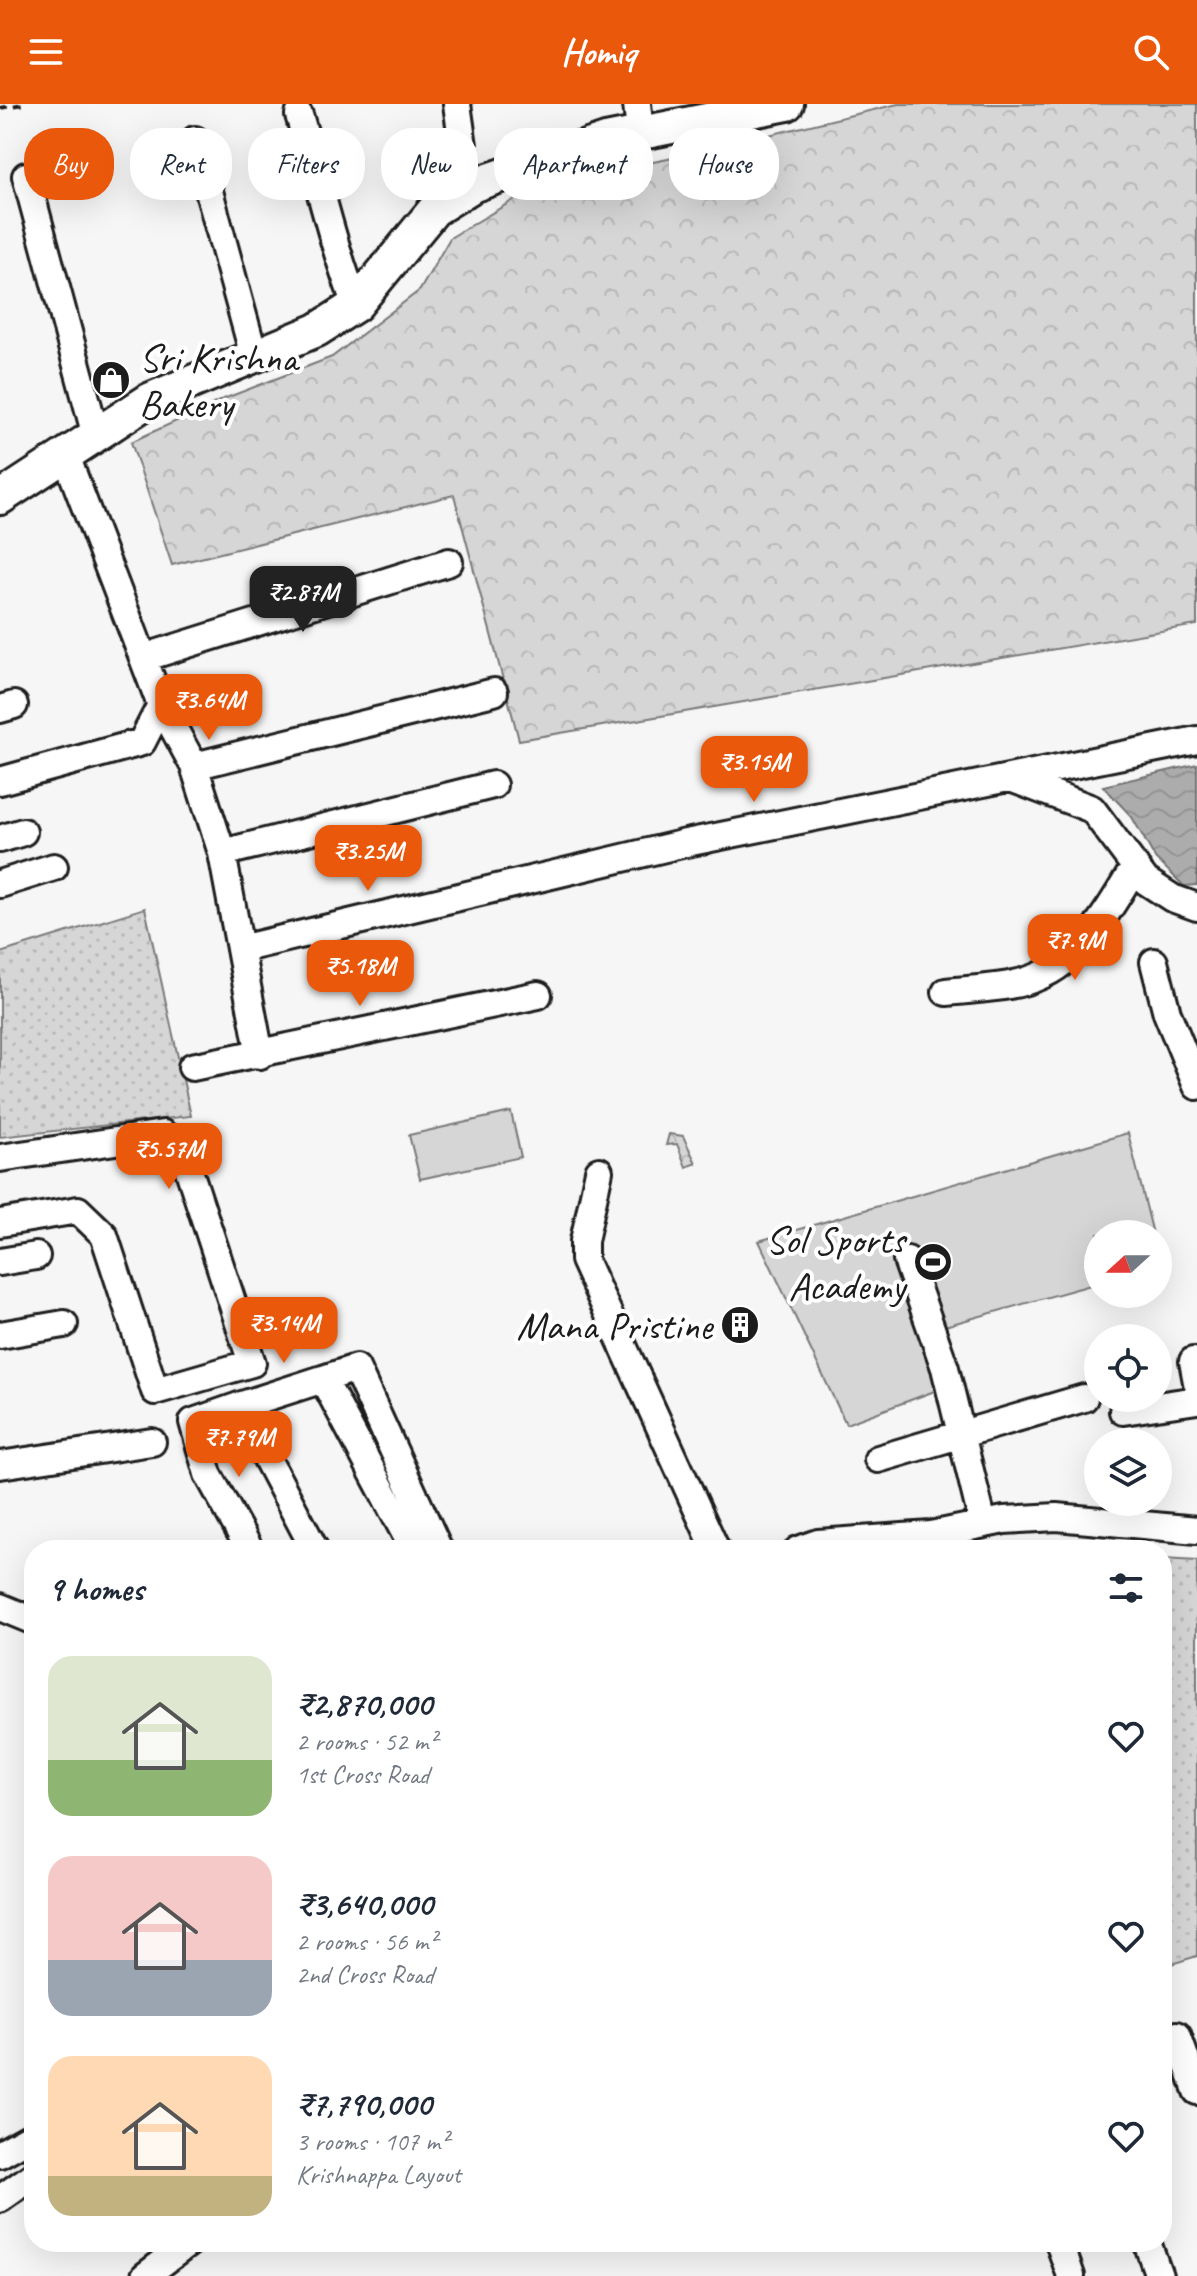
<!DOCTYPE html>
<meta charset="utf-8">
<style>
:root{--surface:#fff;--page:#f6f6f7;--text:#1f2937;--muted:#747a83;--accent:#ea580c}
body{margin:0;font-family:Caveat,sans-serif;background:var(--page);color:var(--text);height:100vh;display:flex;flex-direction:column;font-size:30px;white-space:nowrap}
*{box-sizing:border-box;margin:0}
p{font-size:26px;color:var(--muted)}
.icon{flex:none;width:44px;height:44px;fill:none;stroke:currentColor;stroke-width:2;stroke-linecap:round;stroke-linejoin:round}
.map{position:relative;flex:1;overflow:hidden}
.drawer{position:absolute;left:24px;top:1436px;width:1148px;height:712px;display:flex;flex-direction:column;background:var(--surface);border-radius:32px;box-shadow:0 8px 32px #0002}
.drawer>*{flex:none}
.hud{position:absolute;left:24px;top:24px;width:1150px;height:72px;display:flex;gap:16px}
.needle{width:52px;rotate:249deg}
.fabs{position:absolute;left:1084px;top:1116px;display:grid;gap:16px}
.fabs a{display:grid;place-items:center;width:88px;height:88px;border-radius:50%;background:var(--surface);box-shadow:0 8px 32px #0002;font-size:40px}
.price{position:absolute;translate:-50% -68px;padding:0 18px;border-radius:16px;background:var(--accent);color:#fff;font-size:26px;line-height:52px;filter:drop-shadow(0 2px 4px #0008)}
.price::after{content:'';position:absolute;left:50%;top:48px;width:24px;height:18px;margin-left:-12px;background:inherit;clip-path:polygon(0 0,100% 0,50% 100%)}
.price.active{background:#222;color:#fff}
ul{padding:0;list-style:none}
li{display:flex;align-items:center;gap:24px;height:200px;padding:0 24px}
li span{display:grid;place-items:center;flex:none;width:224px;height:160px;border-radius:24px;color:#555}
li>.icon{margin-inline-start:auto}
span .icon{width:96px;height:96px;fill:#fffc;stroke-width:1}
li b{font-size:34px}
h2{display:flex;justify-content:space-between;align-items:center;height:96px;padding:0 24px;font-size:34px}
.chip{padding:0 28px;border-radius:32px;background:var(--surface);box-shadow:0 8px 32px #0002;font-size:28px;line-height:72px}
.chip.active{background:var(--accent);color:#fff}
header{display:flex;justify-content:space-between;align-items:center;height:104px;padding:0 24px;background:var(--accent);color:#fff;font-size:36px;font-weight:700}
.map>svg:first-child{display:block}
.grass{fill:url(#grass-dots);stroke:#797979;stroke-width:2}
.forest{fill:url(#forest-crowns);stroke:#797979;stroke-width:2}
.garden{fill:#d6d6d6;stroke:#797979;stroke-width:2}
.water{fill:url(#water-waves);stroke:#727272;stroke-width:2}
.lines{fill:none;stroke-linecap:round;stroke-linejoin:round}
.minor-casing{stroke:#1c1c1c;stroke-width:32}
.major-casing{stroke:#1c1c1c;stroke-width:38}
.path{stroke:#1c1c1c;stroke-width:4;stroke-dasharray:8 6;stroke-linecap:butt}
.minor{stroke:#fff;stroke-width:26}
.major{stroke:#fff;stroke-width:32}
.labels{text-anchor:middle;stroke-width:8;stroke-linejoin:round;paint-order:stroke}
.poi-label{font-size:40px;fill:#1c1c1c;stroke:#fff;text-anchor:end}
</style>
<header><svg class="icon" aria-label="menu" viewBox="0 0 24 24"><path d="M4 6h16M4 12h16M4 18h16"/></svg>Homiq<svg class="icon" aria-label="search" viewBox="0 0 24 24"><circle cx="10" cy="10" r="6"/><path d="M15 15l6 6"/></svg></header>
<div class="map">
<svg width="1197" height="2172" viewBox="0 0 1197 2172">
<defs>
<pattern id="grass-dots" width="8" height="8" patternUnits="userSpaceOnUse" patternTransform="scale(2)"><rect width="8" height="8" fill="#d6d6d6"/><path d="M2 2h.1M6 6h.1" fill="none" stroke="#b7b7b7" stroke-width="1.8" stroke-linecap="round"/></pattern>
<pattern id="forest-crowns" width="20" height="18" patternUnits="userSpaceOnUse" patternTransform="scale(2)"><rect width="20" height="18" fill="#d6d6d6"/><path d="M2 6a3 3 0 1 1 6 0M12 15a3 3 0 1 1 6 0" fill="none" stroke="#b7b7b7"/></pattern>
<pattern id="water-waves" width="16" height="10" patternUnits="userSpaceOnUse" patternTransform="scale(2)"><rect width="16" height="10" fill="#acacac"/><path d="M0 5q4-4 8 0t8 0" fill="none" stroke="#939393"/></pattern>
</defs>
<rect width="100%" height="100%" fill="#f6f6f6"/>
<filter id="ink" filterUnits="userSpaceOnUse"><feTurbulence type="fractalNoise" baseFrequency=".0125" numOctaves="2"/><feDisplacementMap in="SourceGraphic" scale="16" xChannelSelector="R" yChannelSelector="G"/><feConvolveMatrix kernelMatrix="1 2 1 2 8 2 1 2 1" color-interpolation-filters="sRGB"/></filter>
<g filter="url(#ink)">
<path class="grass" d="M 145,804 L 191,1012 L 0,1033 L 0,849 Z
M 1162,1455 L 1197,1457 L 1197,1852 L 1162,1863 Z"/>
<path class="forest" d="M 898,0 L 1197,0 L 1197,521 L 519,636 L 454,391 L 172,461 L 131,338 L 226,294 L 332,253 L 420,186 L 450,134 L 539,81 L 668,55 Z
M 669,1030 L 683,1032 L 696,1059 L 686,1063 L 677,1040 L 666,1041 Z
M 352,1274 L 388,1354 L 373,1362 L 331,1282 Z"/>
<path class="garden" d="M 511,1008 L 521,1053 L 420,1075 L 409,1031 Z
M 1128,1029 L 1153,1130 L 1098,1130 L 1098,1179 L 927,1227 L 940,1285 L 846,1320 L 759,1137 Z"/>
<path class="water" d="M 1197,660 L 1197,781 L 1184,782 L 1155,754 L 1132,713 L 1103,682 Z"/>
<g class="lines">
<g class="minor-casing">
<path id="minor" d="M 457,0 L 466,63 L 474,81
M 637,0 L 640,28
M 299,11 C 318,74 332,140 356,201
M 195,36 L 254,252
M 26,72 L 96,332
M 66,352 L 161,601 L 194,662 L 222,749 L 260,951
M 143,554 L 449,458
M 0,605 L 14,601
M 194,662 L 494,588
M 1016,676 L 1092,705 L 1146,777 L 1172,794 L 1197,803
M 0,677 L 142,638 L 161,601
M 0,735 L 23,728
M 222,749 L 493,681
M 0,780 L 54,763
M 240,845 L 686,739 L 1197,636
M 1154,858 L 1167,909 L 1197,982
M 946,888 C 979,884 1014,885 1044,870 C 1083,852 1115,797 1135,762
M 192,963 L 538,891
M 0,1054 L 163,1030 L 183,1048 L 252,1259 L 155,1287 L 104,1131 L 78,1106 L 0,1119
M 599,1067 L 584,1137 L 584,1156 L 716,1446
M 907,1156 L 945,1264 L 983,1420
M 0,1158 L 36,1152
M 0,1231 L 64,1220
M 1193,1257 L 1197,1278
M 323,1275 L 356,1264 L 439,1446
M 239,1302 L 193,1318 L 208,1370 L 250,1446
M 1123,1307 L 1197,1296
M 878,1355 L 1084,1294
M 0,1361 L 152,1338
M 315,1446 L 239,1302 L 323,1275 L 414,1446
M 798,1446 L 818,1439 L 931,1431 L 1004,1416 L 1057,1413 L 1197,1426
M 0,1503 L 34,1517
M 1177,1931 L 1197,1987
M 0,2050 L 34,2031
M 0,2095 L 34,2071
M 1059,2138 L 1071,2172
M 1147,2138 L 1159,2172
M 145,2172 L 190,2138"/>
</g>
<g class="major-casing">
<path id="major" d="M 0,394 L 151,295 L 317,226 L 356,201 L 434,106 L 474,81 L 606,36 L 787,0"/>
</g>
<path class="path" d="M 0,4 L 23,0"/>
<use href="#minor" class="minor"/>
<use href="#major" class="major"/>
</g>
</g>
<defs>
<g id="shop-disc" transform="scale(2)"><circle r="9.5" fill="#1c1c1c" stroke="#fff"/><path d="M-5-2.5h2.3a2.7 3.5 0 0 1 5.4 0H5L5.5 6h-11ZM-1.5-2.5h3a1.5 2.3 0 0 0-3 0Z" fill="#fff"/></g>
<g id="stadium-disc" transform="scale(2)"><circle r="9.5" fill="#1c1c1c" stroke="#fff"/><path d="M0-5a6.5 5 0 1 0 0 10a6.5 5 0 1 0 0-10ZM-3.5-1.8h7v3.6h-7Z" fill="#fff"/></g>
<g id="building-disc" transform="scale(2)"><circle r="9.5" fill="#1c1c1c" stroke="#fff"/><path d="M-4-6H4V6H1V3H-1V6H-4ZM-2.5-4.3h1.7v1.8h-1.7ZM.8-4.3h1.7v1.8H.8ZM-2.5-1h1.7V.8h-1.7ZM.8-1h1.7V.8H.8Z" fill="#fff"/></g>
</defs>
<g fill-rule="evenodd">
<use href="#shop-disc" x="111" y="276"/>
<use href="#stadium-disc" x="933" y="1158"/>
<use href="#building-disc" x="740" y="1221"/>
</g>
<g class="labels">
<g class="poi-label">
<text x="139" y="267" text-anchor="start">Sri Krishna<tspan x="139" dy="46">Bakery</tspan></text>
<text x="905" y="1149">Sol Sports<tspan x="905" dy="46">Academy</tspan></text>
<text x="712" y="1235">Mana Pristine</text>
</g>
</g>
</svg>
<div class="fabs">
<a><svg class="needle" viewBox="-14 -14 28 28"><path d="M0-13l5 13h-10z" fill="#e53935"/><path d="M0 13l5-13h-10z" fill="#747a83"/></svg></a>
<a><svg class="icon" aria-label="locate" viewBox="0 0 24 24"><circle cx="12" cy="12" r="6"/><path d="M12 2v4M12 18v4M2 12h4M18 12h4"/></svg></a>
<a><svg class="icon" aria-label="layers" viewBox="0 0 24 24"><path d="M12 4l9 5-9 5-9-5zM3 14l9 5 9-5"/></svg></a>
</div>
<b class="price active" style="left:303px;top:530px">₹2.87M</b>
<b class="price" style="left:209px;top:638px">₹3.64M</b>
<b class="price" style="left:754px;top:700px">₹3.15M</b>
<b class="price" style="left:368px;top:789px">₹3.25M</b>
<b class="price" style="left:1075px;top:878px">₹7.9M</b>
<b class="price" style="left:360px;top:904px">₹5.18M</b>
<b class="price" style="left:169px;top:1087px">₹5.57M</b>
<b class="price" style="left:284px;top:1261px">₹3.14M</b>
<b class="price" style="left:239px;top:1375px">₹7.79M</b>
<div class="hud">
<a class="chip active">Buy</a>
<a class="chip">Rent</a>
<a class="chip">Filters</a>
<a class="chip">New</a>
<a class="chip">Apartment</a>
<a class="chip">House</a>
</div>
<section class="drawer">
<h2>9 homes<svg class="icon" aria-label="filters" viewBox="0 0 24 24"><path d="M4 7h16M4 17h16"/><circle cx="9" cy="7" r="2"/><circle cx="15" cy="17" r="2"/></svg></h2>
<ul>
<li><span style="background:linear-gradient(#dfe7d0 65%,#8fb573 0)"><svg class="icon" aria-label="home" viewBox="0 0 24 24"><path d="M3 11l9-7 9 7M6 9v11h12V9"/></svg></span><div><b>₹2,870,000</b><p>2 rooms · 52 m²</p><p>1st Cross Road</p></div><svg class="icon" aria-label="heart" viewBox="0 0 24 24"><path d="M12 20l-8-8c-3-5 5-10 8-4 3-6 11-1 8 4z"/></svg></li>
<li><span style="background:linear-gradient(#f6c9c9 65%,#9aa5b1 0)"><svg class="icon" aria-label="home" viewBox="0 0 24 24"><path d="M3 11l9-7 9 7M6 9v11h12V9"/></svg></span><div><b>₹3,640,000</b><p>2 rooms · 56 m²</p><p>2nd Cross Road</p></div><svg class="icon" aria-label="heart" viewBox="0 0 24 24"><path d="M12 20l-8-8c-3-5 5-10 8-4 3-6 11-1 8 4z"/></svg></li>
<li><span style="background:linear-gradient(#ffd9b3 75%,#c2b280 0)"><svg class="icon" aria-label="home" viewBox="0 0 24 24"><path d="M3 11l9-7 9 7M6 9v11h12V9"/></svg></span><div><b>₹7,790,000</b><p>3 rooms · 107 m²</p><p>Krishnappa Layout</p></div><svg class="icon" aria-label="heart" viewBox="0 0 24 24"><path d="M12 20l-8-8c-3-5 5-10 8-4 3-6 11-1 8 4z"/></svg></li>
</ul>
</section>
</div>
